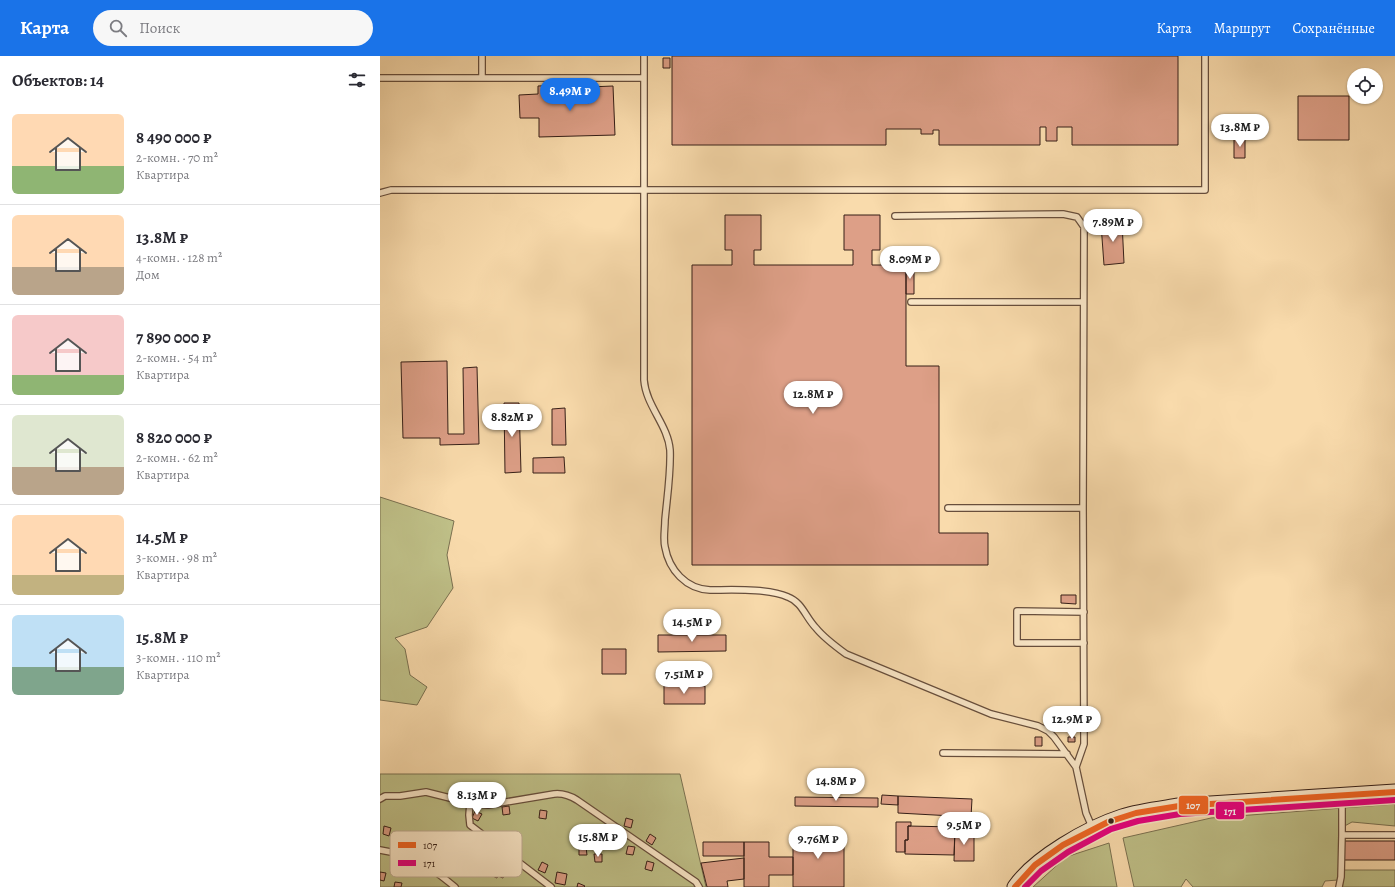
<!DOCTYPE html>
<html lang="ru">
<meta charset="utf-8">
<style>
:root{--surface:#fff;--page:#f7f7f7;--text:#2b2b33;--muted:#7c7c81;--line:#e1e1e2;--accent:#1a73e8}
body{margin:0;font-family:Alegreya,serif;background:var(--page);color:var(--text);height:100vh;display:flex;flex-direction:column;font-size:15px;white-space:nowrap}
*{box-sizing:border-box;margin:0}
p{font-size:13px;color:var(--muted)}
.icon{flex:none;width:22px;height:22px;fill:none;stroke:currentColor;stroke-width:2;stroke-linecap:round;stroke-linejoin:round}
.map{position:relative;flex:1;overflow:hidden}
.side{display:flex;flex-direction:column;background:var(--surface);width:380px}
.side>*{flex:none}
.tools{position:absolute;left:967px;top:12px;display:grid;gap:8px}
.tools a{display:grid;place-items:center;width:36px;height:36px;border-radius:50%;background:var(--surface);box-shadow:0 1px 3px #0004;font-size:20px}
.price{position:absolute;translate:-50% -34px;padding:0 9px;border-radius:14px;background:#fff;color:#222;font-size:13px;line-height:26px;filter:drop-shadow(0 1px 2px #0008)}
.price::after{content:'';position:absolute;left:50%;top:24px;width:12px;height:9px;margin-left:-6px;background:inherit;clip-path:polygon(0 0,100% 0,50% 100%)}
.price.current{background:var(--accent);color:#fff}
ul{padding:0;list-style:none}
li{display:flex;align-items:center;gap:12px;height:100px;padding:0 12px}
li+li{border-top:1px solid var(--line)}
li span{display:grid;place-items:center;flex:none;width:112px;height:80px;border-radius:6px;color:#555}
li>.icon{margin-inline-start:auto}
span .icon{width:48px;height:48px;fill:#fffc;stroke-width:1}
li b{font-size:17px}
h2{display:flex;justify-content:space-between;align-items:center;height:48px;padding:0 12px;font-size:17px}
header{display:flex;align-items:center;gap:24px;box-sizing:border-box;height:56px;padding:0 20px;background:var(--accent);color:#fff}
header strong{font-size:19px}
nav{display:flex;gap:22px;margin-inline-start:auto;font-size:14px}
.search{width:280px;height:36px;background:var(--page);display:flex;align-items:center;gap:10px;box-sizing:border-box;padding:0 14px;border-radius:22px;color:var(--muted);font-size:15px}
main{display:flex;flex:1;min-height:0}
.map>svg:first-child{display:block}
.green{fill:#bfc088;stroke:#7a7050}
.building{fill:#dd9f87;stroke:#361f17}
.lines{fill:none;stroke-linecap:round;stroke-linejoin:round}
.service-casing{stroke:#674e3c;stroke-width:8}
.secondary-casing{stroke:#361f17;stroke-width:17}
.service{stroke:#fbe8c9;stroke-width:5.5}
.secondary{stroke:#fbe8c9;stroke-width:15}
.bus-1-casing{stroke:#fbe8c9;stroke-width:9}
.bus-2-casing{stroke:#fbe8c9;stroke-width:9}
.bus-1{stroke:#f26522;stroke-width:6}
.bus-2{stroke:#e5007d;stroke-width:6}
.bus-dot{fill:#361f17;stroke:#fbe8c9;stroke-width:1.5}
.key{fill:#fbe8c9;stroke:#c0ac94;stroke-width:1}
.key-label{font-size:11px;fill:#361f17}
.line-badge{stroke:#fbe8c9;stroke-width:1.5}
.badge-label{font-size:11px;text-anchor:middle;font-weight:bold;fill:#fff}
</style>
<header>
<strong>Карта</strong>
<div class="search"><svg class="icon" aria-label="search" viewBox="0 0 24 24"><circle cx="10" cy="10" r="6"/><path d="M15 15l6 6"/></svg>Поиск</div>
<nav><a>Карта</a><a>Маршрут</a><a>Сохранённые</a></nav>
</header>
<main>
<section class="side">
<h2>Объектов: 14<svg class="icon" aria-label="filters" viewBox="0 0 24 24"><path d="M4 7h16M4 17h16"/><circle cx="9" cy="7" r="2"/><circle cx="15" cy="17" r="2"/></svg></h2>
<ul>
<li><span style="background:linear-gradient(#ffd9b3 65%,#8fb573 0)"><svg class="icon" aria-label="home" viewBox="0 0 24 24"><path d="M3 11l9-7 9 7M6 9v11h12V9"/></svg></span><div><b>8 490 000 ₽</b><p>2-комн. · 70 m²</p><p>Квартира</p></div></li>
<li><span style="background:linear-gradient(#ffd9b3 65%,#b9a48a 0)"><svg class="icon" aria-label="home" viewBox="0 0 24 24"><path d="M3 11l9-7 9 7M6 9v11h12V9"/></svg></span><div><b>13.8M ₽</b><p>4-комн. · 128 m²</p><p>Дом</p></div></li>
<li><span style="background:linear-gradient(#f6c9c9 75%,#8fb573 0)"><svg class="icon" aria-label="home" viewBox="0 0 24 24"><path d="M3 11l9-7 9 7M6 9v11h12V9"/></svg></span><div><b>7 890 000 ₽</b><p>2-комн. · 54 m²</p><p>Квартира</p></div></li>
<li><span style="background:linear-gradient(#dfe7d0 65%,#b9a48a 0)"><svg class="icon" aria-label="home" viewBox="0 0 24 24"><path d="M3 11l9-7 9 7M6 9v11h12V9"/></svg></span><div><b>8 820 000 ₽</b><p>2-комн. · 62 m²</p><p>Квартира</p></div></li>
<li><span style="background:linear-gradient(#ffd9b3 75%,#c2b280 0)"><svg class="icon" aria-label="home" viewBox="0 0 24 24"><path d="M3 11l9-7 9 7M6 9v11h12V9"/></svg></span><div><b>14.5M ₽</b><p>3-комн. · 98 m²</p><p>Квартира</p></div></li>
<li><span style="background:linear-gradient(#bfe0f5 65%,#7fa58c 0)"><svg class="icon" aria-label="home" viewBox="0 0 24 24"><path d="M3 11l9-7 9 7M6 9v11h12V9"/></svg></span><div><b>15.8M ₽</b><p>3-комн. · 110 m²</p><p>Квартира</p></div></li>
</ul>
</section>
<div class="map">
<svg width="1015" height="831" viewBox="0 0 1015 831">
<rect width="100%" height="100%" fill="#f9dbac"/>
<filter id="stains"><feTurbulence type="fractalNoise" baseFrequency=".005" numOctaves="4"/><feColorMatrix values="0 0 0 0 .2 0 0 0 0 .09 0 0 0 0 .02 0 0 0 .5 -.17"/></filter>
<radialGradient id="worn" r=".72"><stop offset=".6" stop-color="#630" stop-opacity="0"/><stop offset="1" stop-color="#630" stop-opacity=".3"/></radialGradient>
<path class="green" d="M 0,441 L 74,465 L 67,499 L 73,532 L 47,571 L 15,582 L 25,593 L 30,619 L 47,631 L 37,649 L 0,644 Z
M 0,718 L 300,718 L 326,831 L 0,831 Z
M 1015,748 L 1015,770 L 972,766 L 959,773 L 959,814 L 1015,814 L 1015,831 L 962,831 L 958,824 L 945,825 L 942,831 L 813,831 L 806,823 L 801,831 L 754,831 L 743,782 L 831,762 Z
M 729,787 L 737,831 L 653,831 L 686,801 Z"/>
<path class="building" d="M 292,0 L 798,0 L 798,89 L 692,89 L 692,71 L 677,71 L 677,85 L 666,85 L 666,71 L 660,71 L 660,89 L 559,89 L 559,74 L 553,74 L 553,78 L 541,78 L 541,73 L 506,73 L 506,89 L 292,89 Z
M 283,2 L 290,2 L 290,12 L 283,12 Z
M 184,29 L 185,47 L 209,47 L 209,31 L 233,30 L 235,79 L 159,81 L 159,62 L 140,62 L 139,39 L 158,38 L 158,30 Z
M 918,40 L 969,40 L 969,84 L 918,84 Z
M 854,81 L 865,81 L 865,102 L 854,102 Z
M 345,159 L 381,159 L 381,194 L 374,194 L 374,209 L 473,209 L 473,194 L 464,194 L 464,159 L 500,159 L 500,194 L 492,194 L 492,209 L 526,209 L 526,310 L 559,310 L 559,477 L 608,477 L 608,509 L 312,509 L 312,209 L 352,209 L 352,194 L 345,194 Z
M 742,166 L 744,207 L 724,209 L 721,168 Z
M 526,209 L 534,209 L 534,238 L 526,238 Z
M 67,305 L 68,378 L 84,378 L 83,312 L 97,311 L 99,388 L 60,389 L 60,382 L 23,382 L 21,306 Z
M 124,347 L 139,347 L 141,416 L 125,417 Z
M 185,352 L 186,389 L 172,389 L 172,353 Z
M 184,401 L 185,417 L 153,417 L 153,402 Z
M 681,539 L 696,539 L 696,548 L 681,547 Z
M 278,579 L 346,579 L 346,595 L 278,596 Z
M 222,593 L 246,593 L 246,618 L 222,618 Z
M 284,630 L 325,630 L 325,648 L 284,648 Z
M 655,681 L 662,681 L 662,690 L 655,690 Z
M 688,681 L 695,681 L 695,686 L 688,686 Z
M 502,739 L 518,740 L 518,749 L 501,748 Z
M 518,740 L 592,743 L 591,761 L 518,757 Z
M 415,741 L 498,742 L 498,751 L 415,750 Z
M 129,750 L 130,758 L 123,759 L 122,751 Z
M 160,754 L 167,755 L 166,763 L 159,762 Z
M 95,755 L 102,758 L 98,765 L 92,762 Z
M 246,762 L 253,764 L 251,772 L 244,770 Z
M 516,766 L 531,766 L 531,770 L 528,770 L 528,784 L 525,784 L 525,796 L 516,796 Z
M 4,770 L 11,772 L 9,780 L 3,778 Z
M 528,770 L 575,771 L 574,799 L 525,798 L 525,784 L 528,784 Z
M 575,774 L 594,774 L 594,805 L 574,805 Z
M 413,776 L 464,776 L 464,831 L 413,831 Z
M 270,778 L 276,782 L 272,789 L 266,785 Z
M 964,785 L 1015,785 L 1015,804 L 964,804 Z
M 323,786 L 364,786 L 364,800 L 323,800 Z
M 364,786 L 389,786 L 389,801 L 413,801 L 413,819 L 389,819 L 389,831 L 364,831 Z
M 248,790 L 255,791 L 253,799 L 246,798 Z
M 199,791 L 206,791 L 207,799 L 199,799 Z
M 214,798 L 222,798 L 222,806 L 215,806 Z
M 364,802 L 364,823 L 347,825 L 348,831 L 327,831 L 321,807 Z
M 112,804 L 121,808 L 121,810 L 127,814 L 123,822 L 118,820 L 117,822 L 106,817 Z
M 267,805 L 274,807 L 272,815 L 265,813 Z
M 162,806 L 168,809 L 165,817 L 158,814 Z
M 0,816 L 6,817 L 4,825 L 0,824 Z
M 177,816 L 187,818 L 185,829 L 175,827 Z
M 15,826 L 22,827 L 21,831 L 14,831 Z
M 198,827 L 205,830 L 204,831 L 197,831 Z"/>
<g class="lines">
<g class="service-casing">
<path id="service" d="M 102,0 L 102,22
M 264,0 L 264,324 C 266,350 288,369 290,394 C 291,416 287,442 285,464 C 285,473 283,483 285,491 C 289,514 306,533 330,534 C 352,534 388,532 408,541 C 422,546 426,562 436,572 C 444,582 455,590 466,598 L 611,658 L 658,670 L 668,675 L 674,681 L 696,711 L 706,757 L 712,771
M 0,22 L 264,22
M 0,137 L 11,134 L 825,134 L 825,0
M 515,160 L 683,158 L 697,161 L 704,171 L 703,452 L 704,688 L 696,711
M 531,246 L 703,246
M 568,452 L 703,452
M 704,556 L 637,555 L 637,587 L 704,587
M 563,697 L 687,698
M 962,740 L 962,779 L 1015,779
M 0,743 L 5,740 L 20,740 L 46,736 L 90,747 L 108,749 L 174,738 C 183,737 189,739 197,744 L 316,826 L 319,831
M 90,747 L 89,759 L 90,769 L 171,831
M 0,794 C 12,796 25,798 36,804 C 50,811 63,821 75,831
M 959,831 L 961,821 L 962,779"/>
</g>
<g class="secondary-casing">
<path id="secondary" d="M 635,831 C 655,802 708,772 742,761 C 760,755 780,753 799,750 L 1015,736"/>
</g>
<use href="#service" class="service"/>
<use href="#secondary" class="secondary"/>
<g class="bus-1-casing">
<path id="bus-1" d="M 635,831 L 655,809 L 683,789 L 728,766 L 756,757 L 799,750 L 1015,736"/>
</g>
<g class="bus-2-casing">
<path id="bus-2" d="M 645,831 L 661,815 L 688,796 L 731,773 L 758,765 L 800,758 L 1015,744"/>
</g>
<use href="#bus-1" class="bus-1"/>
<use href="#bus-2" class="bus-2"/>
</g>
<circle class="bus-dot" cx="731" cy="765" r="3.5"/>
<rect x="10" y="775" width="132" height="46" rx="6" class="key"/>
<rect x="18" y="786" width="18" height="6" fill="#f26522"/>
<rect x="18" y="804" width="18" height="6" fill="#e5007d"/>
<g class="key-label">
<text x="43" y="793">107</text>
<text x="43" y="811">171</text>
</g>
<g class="line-badge">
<rect x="798" y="739" width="31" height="20" rx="4" fill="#f26522"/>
<rect x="835" y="745" width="30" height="19" rx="4" fill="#e5007d"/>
</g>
<g class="badge-label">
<text x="813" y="753">107</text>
<text x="850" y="759">171</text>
</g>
<rect width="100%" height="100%" filter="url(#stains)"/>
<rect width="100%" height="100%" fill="url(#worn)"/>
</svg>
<div class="tools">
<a><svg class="icon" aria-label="locate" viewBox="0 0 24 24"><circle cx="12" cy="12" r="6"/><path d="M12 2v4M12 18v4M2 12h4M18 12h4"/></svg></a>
</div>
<b class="price current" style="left:190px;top:56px">8.49M ₽</b>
<b class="price" style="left:860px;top:92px">13.8M ₽</b>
<b class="price" style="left:733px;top:187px">7.89M ₽</b>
<b class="price" style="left:530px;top:224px">8.09M ₽</b>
<b class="price" style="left:433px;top:359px">12.8M ₽</b>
<b class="price" style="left:132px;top:382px">8.82M ₽</b>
<b class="price" style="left:312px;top:587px">14.5M ₽</b>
<b class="price" style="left:304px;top:639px">7.51M ₽</b>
<b class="price" style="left:692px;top:684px">12.9M ₽</b>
<b class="price" style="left:456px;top:746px">14.8M ₽</b>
<b class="price" style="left:97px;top:760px">8.13M ₽</b>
<b class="price" style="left:584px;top:790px">9.5M ₽</b>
<b class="price" style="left:218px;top:802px">15.8M ₽</b>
<b class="price" style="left:438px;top:804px">9.76M ₽</b>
</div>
</main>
